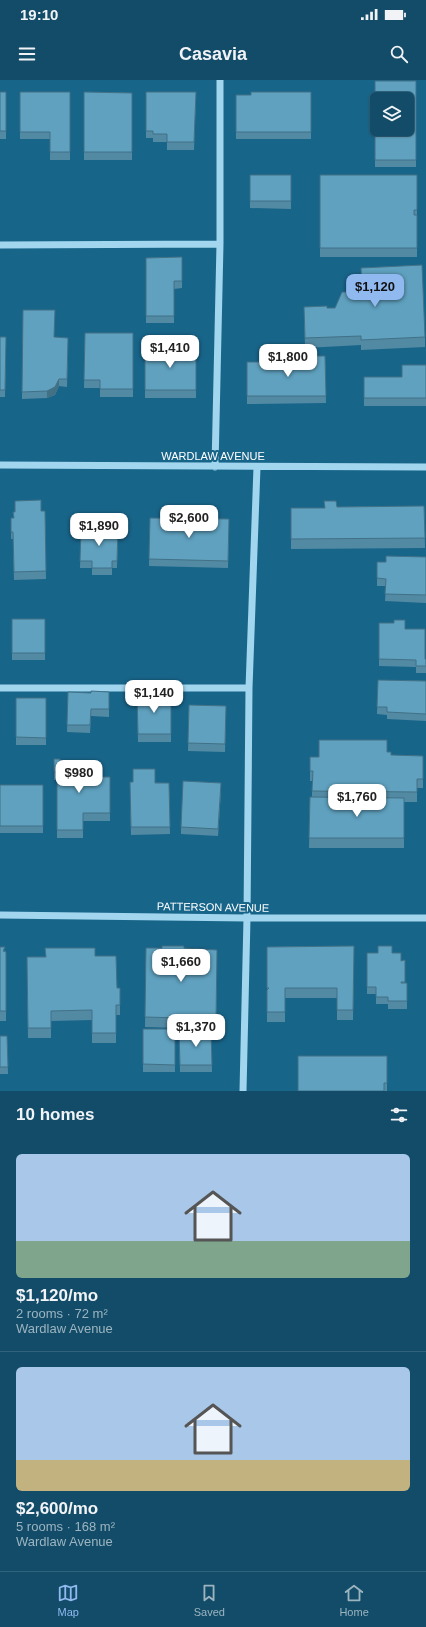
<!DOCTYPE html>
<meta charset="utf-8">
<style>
:root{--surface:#124c68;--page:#1f5671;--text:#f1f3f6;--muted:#9cb4c0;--line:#31637c;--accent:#90b9f0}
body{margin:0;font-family:Arial,sans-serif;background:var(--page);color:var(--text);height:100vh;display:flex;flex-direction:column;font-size:15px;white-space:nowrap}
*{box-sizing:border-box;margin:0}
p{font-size:13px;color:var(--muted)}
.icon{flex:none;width:22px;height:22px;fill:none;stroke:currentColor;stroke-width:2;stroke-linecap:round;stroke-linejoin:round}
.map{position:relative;height:1011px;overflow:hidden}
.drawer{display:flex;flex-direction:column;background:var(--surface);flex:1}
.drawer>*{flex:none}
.controls{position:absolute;left:370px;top:12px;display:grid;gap:8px}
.controls a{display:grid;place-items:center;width:44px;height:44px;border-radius:6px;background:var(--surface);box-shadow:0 1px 3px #0004,0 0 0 1px var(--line);font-size:20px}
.price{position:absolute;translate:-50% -34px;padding:0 9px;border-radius:8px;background:#fff;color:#222;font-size:13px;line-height:26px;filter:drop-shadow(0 1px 2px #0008)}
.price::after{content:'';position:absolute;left:50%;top:24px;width:12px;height:9px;margin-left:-6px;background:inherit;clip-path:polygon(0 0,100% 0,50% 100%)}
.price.selected{background:var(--accent);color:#111}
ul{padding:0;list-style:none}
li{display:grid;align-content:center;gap:8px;height:212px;padding:0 16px}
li+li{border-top:1px solid var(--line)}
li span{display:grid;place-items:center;height:124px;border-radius:6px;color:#555}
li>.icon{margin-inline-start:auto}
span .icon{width:72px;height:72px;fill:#fffc;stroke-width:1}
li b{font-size:17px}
h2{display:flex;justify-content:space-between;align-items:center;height:48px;padding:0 16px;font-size:17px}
.status{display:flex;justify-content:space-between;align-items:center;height:28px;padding:0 20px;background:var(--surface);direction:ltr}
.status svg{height:11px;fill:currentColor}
header{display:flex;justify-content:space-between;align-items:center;height:52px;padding:0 16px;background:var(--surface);font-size:18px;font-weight:700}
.menu{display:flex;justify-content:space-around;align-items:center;height:56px;border-top:1px solid var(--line);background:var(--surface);font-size:11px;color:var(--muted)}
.menu a{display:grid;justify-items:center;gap:2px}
.menu .selected{color:var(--accent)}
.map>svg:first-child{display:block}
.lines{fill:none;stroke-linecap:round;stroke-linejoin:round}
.minor{stroke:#a1d6ee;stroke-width:7}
.wall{fill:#528aa4}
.shaded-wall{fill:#427186}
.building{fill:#5fa1bf;stroke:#427186;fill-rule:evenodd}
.labels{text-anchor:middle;stroke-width:4;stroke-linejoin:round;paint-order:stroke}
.street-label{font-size:11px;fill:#fff;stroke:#18658a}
</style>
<div class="status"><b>19:10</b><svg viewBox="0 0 49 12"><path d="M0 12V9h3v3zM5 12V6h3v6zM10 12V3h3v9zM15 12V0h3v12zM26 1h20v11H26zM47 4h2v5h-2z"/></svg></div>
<header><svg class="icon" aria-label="menu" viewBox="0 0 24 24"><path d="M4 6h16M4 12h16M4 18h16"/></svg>Casavia<svg class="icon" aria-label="search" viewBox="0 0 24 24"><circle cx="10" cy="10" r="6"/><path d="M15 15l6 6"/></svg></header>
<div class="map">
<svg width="426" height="1011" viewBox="0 0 426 1011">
<rect width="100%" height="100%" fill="#18658a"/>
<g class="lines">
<path class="minor" d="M 0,165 L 220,164
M 0,385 L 426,387
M 215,387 L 220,164 L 220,0
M 0,608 L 249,608
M 0,835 L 247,838 L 426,838
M 243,1011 L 247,838 L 249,608 L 257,387"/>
</g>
<path class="wall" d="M 375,1 L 416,1 L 416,87 L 375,87 Z
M 0,12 L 6,12 L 6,59 L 0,59 Z
M 20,12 L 70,12 L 70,80 L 50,80 L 50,59 L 20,59 Z
M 84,12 L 132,13 L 132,80 L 84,80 Z
M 146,12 L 196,12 L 194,70 L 167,70 L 167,62 L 153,62 L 153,58 L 146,58 Z
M 311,12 L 311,59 L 236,59 L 236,15 L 251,15 Z
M 250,95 L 291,95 L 291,129 L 250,128 Z
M 320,95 L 417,95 L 417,177 L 320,177 Z
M 182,177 L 182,208 L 174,209 L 174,243 L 146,243 L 146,178 Z
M 361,188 L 425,257 L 425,267 L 361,270 L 361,265 L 305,268 L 304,227 L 327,228 L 335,228 L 362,212 Z
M 85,253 L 133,253 L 133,317 L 100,317 L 100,308 L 84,308 Z
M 0,257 L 6,257 L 5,317 L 0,317 Z
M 55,257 L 68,258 L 67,307 L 59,306 L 55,315 L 47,318 L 22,319 L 22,312 Z
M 145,270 L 196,270 L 196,318 L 145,318 Z
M 325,276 L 326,323 L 247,324 L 247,282 L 305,282 Z
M 426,285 L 426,326 L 364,326 L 364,297 L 402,297 Z
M 424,426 L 425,468 L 291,469 L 291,428 L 324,428 L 337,427 Z
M 41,431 L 45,431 L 46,499 L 14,500 L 13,459 L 11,459 L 11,438 L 13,438 Z
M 150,438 L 229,439 L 228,488 L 149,486 Z
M 81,448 L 118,449 L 117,488 L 112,488 L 112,495 L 92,495 L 92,488 L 80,488 Z
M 426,477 L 426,523 L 385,521 L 386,506 L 377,506 L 377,482 L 386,482 Z
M 12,539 L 45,539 L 45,580 L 12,580 Z
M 379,543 L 405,549 L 425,579 L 426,579 L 426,593 L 416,593 L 416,587 L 379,586 Z
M 378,600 L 426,601 L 426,641 L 387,639 L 387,635 L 377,634 Z
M 68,612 L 91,613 L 109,612 L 109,637 L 91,636 L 90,653 L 67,652 Z
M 137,615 L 171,615 L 171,662 L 138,662 Z
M 16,618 L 46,618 L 46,665 L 16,665 Z
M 189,625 L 226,626 L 225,672 L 188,671 Z
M 387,672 L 391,675 L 423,676 L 423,708 L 417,708 L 417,722 L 404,722 L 404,768 L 309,768 L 310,717 L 312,717 L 312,701 L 310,701 L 310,677 L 319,677 Z
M 54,679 L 60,681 L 91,697 L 110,697 L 110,741 L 83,741 L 83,758 L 57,758 L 57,700 L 54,700 Z
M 130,702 L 169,703 L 170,754 L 131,755 Z
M 0,705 L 43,705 L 43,753 L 0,753 Z
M 221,711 L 218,756 L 181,754 L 181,747 Z
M 354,866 L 353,940 L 337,940 L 337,918 L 285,918 L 285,942 L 267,942 L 267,867 Z
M 378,866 L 392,873 L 401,881 L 405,880 L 405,903 L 407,903 L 407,929 L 388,929 L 388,924 L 376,924 L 376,914 L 367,914 L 367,873 L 378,873 Z
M 0,867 L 5,871 L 6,872 L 6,941 L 0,941 Z
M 146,868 L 184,868 L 217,870 L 216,949 L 145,947 Z
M 95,876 L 117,908 L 120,908 L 120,935 L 116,935 L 116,963 L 92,963 L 92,940 L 51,941 L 51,958 L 28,958 L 27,877 Z
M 143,949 L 175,949 L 175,992 L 143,992 Z
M 179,950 L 211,950 L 212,992 L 180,992 Z
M 0,956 L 7,956 L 8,994 L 0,994 Z
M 387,976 L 387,1011 L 298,1011 Z"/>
<path class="shaded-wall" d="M 59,299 L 59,306 L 55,315 L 47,318 L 47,311 Z
M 221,703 L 221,711 L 218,756 L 218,749 Z"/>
<path class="building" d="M 375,1 L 416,1 L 416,80 L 375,80 ZM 377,19 L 407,19 L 407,49 L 377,49 Z
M 0,12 L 6,12 L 6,51 L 0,51 Z
M 20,12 L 70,12 L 70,72 L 50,72 L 50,52 L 20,52 Z
M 84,12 L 132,13 L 132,72 L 84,72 Z
M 146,12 L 196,12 L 194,62 L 167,62 L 167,54 L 153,54 L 153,51 L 146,51 Z
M 251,12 L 311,12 L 311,52 L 236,52 L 236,15 L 251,15 Z
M 250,95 L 291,95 L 291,121 L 250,121 Z
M 320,95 L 417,95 L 417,130 L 414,130 L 414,135 L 417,135 L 417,168 L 320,168 Z
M 182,177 L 182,201 L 174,201 L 174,236 L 146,236 L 146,178 Z
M 422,185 L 425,257 L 361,260 L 361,256 L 305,258 L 304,227 L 327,226 L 327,228 L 335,228 L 342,212 L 362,212 L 361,188 Z
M 23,230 L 55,230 L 54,257 L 68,258 L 67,299 L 59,299 L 55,307 L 47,311 L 22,312 Z
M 85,253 L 133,253 L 133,309 L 100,309 L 100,300 L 84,300 Z
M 0,257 L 6,257 L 5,310 L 0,310 Z
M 171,260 L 171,270 L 196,270 L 196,310 L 145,310 L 145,270 L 159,270 L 159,261 Z
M 305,276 L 325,276 L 326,316 L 247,316 L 247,282 L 305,282 Z
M 402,285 L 426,285 L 426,318 L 364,318 L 364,297 L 402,297 Z
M 41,420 L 41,431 L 45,431 L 46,491 L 14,492 L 13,452 L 11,452 L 11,438 L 14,438 L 13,432 L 15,432 L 15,421 Z
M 324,421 L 336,421 L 337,427 L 424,426 L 425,458 L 291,459 L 291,428 L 325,428 Z
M 150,438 L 229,439 L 228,481 L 149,479 Z
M 81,448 L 118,449 L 117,481 L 112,481 L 112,488 L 92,488 L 92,481 L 80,481 Z
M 386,476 L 426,477 L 426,515 L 385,514 L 386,499 L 377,498 L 377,482 L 386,482 Z
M 12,539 L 45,539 L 45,573 L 12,573 Z
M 394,540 L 405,540 L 405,549 L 425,549 L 425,579 L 426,579 L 426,586 L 416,586 L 416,580 L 379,579 L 379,543 L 394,543 Z
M 378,600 L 426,601 L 426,634 L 387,632 L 387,627 L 377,627 Z
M 91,611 L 109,612 L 109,629 L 91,629 L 90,645 L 67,645 L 68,612 L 91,613 Z
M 137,615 L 171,615 L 171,654 L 138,654 Z
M 16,618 L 46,618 L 46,658 L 16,657 Z
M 189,625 L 226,626 L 225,664 L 188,663 Z
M 319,660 L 387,660 L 387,672 L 391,672 L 391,675 L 423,676 L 423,699 L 417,699 L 417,712 L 312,711 L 313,691 L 310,691 L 310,677 L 319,677 Z
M 54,679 L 60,679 L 60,681 L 91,681 L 91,697 L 110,697 L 110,733 L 83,733 L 83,750 L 57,750 L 57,697 L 60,697 L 60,692 L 54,692 Z
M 133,689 L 155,689 L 155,703 L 169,703 L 170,747 L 131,747 L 130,702 L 133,702 Z
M 183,701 L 221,703 L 218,749 L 181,747 Z
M 0,705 L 43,705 L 43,746 L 0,746 Z
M 310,717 L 404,718 L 404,758 L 309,758 Z
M 162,866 L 184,866 L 184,868 L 217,870 L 216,939 L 145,937 L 146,868 L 162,868 Z
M 354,866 L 353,930 L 337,930 L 337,908 L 285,908 L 285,932 L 267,932 L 267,910 L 269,908 L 267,908 L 267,867 Z
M 378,866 L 392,866 L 392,873 L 401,873 L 401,881 L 405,880 L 405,902 L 401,902 L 401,903 L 407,903 L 407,921 L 388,921 L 388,917 L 376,917 L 376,907 L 367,907 L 367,873 L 378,873 Z
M 0,867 L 5,867 L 3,871 L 6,872 L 6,931 L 0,931 Z
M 45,868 L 95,868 L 95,876 L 116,876 L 117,908 L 120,908 L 120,925 L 116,925 L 116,953 L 92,953 L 92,930 L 51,931 L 51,948 L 28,948 L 27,877 L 46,877 Z
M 143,949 L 175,949 L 175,985 L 143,984 Z
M 179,950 L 211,950 L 212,985 L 180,985 Z
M 0,956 L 7,956 L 8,987 L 0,987 Z
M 298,976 L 387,976 L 387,1003 L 384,1003 L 384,1011 L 298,1011 Z"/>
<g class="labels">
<g class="street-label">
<text x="213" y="380">WARDLAW AVENUE</text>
<text transform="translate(213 827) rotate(1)" y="4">PATTERSON AVENUE</text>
</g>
</g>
</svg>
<div class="controls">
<a><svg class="icon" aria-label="layers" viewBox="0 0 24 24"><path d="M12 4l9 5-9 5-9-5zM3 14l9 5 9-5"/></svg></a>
</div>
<b class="price selected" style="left:375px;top:228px">$1,120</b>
<b class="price" style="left:170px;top:289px">$1,410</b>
<b class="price" style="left:288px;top:298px">$1,800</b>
<b class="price" style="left:189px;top:459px">$2,600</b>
<b class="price" style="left:99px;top:467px">$1,890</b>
<b class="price" style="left:154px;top:634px">$1,140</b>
<b class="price" style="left:79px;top:714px">$980</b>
<b class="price" style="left:357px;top:738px">$1,760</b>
<b class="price" style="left:181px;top:903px">$1,660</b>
<b class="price" style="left:196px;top:968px">$1,370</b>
</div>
<section class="drawer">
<h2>10 homes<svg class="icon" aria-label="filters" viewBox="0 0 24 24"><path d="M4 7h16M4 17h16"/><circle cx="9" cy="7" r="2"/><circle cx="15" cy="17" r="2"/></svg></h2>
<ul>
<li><span style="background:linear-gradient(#a9c7e8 70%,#7fa58c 0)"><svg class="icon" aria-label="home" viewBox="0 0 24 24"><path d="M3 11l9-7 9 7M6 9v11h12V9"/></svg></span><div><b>$1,120/mo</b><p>2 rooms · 72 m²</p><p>Wardlaw Avenue</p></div></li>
<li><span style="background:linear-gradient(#a9c7e8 75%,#c2b280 0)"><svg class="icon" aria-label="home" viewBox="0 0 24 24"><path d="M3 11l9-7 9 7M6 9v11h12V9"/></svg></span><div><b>$2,600/mo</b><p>5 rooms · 168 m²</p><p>Wardlaw Avenue</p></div></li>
</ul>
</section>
<nav class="menu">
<a class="selected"><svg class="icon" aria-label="map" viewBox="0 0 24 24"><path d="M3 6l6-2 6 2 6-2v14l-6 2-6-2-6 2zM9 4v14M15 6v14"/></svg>Map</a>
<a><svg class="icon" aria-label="saved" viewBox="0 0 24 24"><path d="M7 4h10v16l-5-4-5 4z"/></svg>Saved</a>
<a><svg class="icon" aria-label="home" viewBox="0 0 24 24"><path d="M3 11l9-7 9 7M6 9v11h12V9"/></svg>Home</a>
</nav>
